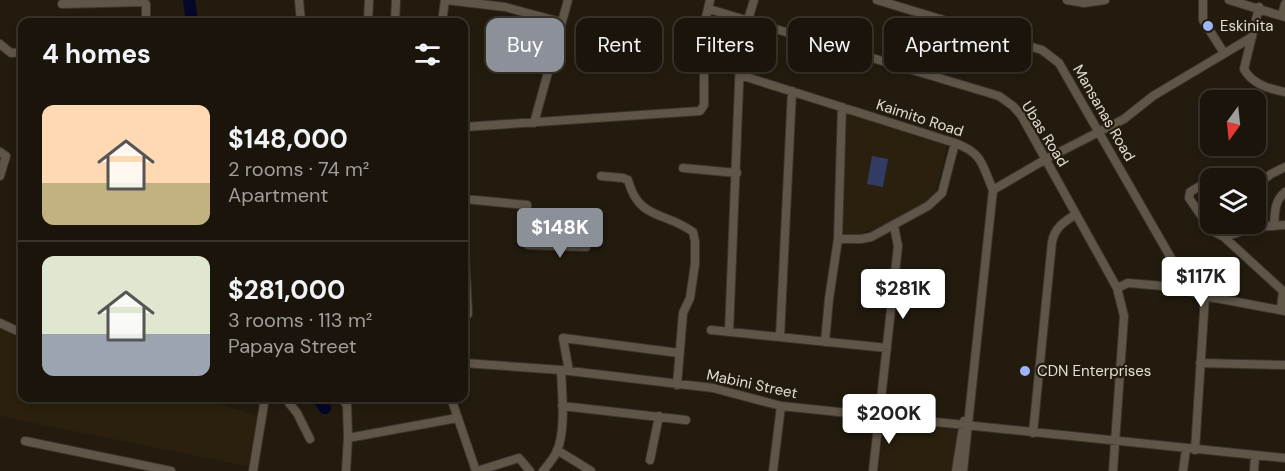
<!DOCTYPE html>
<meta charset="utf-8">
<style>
:root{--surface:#1a140a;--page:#231d13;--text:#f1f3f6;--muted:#9f9e9c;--line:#38332b;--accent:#8c9099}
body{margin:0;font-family:"DM Sans",sans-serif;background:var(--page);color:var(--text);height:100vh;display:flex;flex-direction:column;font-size:22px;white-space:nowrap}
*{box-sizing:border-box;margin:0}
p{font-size:20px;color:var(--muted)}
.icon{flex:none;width:33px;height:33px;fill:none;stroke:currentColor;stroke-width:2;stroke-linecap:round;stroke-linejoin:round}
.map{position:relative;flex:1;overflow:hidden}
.drawer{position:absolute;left:18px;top:18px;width:450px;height:384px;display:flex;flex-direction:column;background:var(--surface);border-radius:12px;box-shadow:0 3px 9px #0003,0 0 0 2px var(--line)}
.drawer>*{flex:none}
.hud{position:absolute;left:486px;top:18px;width:570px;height:54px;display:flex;gap:12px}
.needle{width:39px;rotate:195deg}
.tools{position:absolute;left:1200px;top:90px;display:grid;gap:12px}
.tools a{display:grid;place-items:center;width:66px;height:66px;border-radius:12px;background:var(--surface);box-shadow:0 3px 9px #0003,0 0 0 2px var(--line);font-size:30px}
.price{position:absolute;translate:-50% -51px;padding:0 14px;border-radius:6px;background:#fff;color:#222;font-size:20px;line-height:39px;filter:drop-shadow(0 2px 3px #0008)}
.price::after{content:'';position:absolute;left:50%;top:36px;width:18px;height:14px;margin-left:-9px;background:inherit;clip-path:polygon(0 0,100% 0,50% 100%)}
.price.on{background:var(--accent);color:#fff}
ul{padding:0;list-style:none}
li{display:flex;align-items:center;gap:18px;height:150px;padding:0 24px}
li+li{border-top:2px solid var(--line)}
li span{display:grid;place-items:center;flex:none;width:168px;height:120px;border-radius:12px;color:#555}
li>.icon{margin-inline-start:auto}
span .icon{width:72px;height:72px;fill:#fffc;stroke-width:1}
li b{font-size:26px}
h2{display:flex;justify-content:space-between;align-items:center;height:72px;padding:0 24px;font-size:26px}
.tag{padding:0 21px;border-radius:12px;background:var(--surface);box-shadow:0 3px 9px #0003,0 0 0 2px var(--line);font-size:21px;line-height:54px}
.tag.on{background:var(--accent);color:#fff}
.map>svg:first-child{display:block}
.built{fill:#2a200d}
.green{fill:#313b63}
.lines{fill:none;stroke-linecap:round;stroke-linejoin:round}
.river{stroke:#04062a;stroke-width:12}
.minor-casing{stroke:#3a352f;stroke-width:10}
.minor{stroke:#5f5648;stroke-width:8}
.poi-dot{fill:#9eb4fd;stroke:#221b0e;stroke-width:2}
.labels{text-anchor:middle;stroke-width:4.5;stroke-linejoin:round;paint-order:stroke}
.poi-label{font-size:15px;fill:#e2ddd5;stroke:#221b0e;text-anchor:start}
.street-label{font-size:15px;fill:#e2ddd5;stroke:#221b0e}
</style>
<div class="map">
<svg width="1285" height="471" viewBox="0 0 1285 471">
<rect width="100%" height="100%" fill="#221b0e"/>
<path class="built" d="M 847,114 L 947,146 L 936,190 L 924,203 L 891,222 L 861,234 L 843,234 Z
M 0,326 L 22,336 L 22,398 L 201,398 L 259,416 L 250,467 L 0,416 Z
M 884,422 L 958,430 L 953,471 L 879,471 Z"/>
<path class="green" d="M 872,156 L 888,159 L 883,187 L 867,184 Z"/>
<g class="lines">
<path class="river" d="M 189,0 L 192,22
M 318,398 L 325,408"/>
<g class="minor-casing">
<path id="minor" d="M 299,0 L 301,22
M 446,0 L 505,7 L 561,22
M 877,0 L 1042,50 L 1059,63 L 1171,258 L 1174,267 L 1175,287
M 1067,0 L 1084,3 L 1105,0
M 1203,0 L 1203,20 L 1224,53
M 1229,0 L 1285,17
M 62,4 L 143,2 L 146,4 L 146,22
M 1259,7 L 1244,69 C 1252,84 1269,89 1285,92
M 709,9 L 999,96 L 1013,106 L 1021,115 L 1117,288 L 1124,316 L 1113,471
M 1282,15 L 1285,4
M 368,22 L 369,0
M 395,22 L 396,0
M 442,22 L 445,0
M 0,44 L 11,53 L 22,52
M 923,73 L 941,19
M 740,75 L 955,143 C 983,153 982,165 993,190 L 963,471
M 534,123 L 568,0
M 464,127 L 700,111 L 704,105 L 704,26 L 710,0
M 0,152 L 6,156 L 0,176
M 683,168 L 737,173
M 601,176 L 623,178 L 628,180 C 639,221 665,211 693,232 L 695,241 L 695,264 L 690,298 L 683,313 L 677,385
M 1214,178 L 1225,172
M 1210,180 L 1190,192 L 1189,198 L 1211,230 L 1224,237 L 1283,291
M 1256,185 L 1271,174 L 1285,167
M 993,190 L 1046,159 L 1124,119 L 1153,96 L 1252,37
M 464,199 L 527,205 L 528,245 L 586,247
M 1274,226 C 1275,213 1274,201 1285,192
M 464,235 L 468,314
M 1224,237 L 1255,227 L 1285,225
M 838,239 L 861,239 L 871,237 L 928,206 L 942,193 L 955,143
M 1117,288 L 1128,283 L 1175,287 L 1205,296 L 1285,311
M 1281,309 L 1283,291
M 0,323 L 22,333
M 711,330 L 887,348
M 729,332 L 740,60 L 748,20 L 754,0
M 780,337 L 792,91
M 825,342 L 829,299 L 838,239 L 842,107
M 464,363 L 561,370 L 713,388 L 781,406 L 1285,458
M 1200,363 L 1285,365
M 569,371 L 563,338 L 679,353
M 285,398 L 297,413 L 310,439
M 341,398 L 347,405 L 348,438 L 346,471
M 451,398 L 476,471
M 562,406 L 686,420
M 1033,433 L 1052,242 C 1055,227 1064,222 1076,214
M 348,438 L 457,418
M 25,441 L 171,471
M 557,450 L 591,471
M 1195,450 L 1205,296
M 650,460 L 659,416
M 253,471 L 265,398
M 477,471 L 519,458 L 530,471
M 543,471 C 548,465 554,458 557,451 C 566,430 562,394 561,370
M 773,471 L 781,406
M 873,471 L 898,246 L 894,226
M 956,471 L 964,421
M 1183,471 L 1186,449
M 1254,471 L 1255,456"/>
</g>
<use href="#minor" class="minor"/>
</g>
<g class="poi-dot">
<circle cx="1208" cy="26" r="6"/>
<circle cx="1025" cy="371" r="6"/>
</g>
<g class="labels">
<g class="poi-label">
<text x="1220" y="31">Eskinita</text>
<text x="1037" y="376">CDN Enterprises</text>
</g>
<g class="street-label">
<text transform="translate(1104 113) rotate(60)" y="5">Mansanas Road</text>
<text transform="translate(920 118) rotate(18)" y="5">Kaimito Road</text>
<text transform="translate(1045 134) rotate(58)" y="5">Ubas Road</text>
<text transform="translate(752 384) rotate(12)" y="5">Mabini Street</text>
</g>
</g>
</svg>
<div class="tools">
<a><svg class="needle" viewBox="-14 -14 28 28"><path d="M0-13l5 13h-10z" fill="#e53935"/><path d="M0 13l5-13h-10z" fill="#9f9e9c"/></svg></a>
<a><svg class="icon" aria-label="layers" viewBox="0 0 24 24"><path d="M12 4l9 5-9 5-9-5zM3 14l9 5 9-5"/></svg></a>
</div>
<b class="price on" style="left:560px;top:259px">$148K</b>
<b class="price" style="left:1201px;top:308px">$117K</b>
<b class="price" style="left:903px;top:320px">$281K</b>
<b class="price" style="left:889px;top:445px">$200K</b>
<div class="hud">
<a class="tag on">Buy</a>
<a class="tag">Rent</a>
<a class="tag">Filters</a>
<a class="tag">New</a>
<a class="tag">Apartment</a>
</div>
<section class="drawer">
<h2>4 homes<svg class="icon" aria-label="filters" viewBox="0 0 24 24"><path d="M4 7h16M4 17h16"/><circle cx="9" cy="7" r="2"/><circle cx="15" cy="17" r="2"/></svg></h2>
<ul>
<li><span style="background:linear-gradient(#ffd9b3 65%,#c2b280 0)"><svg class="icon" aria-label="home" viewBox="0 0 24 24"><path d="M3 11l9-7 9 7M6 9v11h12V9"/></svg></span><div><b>$148,000</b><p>2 rooms · 74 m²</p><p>Apartment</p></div></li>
<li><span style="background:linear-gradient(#dfe7d0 65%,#9aa5b1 0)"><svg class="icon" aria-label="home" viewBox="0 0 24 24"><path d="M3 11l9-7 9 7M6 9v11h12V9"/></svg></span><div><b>$281,000</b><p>3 rooms · 113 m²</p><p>Papaya Street</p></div></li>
</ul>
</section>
</div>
